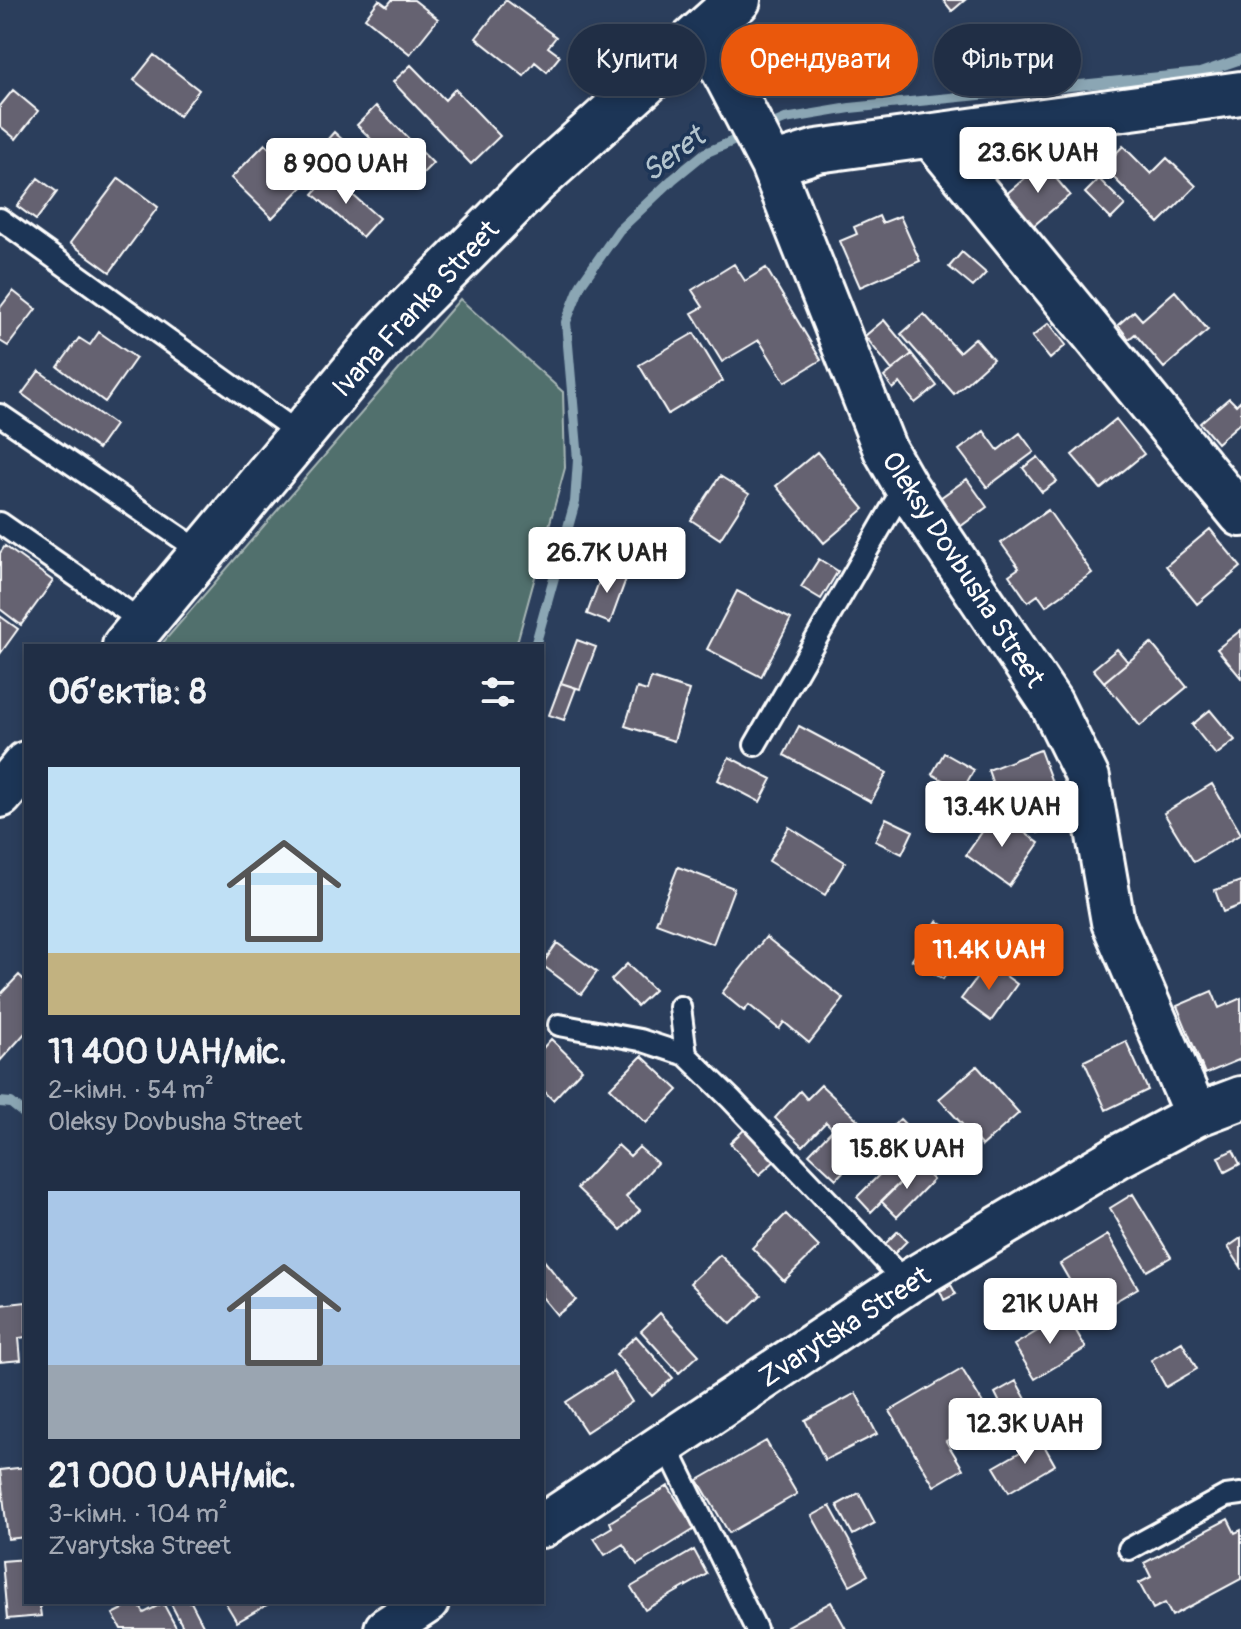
<!DOCTYPE html>
<html lang="uk">
<meta charset="utf-8">
<style>
:root{--surface:#202e45;--page:#2d3a50;--text:#f1f3f6;--muted:#a2a8b3;--line:#3d4a5e;--accent:#ea580c}
body{margin:0;font-family:Pangolin,sans-serif;background:var(--page);color:var(--text);height:100vh;display:flex;flex-direction:column;font-size:30px;white-space:nowrap}
*{box-sizing:border-box;margin:0}
p{font-size:26px;color:var(--muted)}
.icon{flex:none;width:44px;height:44px;fill:none;stroke:currentColor;stroke-width:2;stroke-linecap:round;stroke-linejoin:round}
.map{position:relative;flex:1;overflow:hidden}
.details{position:absolute;left:24px;top:644px;width:520px;height:960px;display:flex;flex-direction:column;background:var(--surface);border-radius:0px;box-shadow:0 4px 12px #0003,0 0 0 2px var(--line)}
.details>*{flex:none}
.hud{position:absolute;left:568px;top:24px;width:552px;height:72px;display:flex;gap:16px}
.price{position:absolute;translate:-50% -68px;padding:0 18px;border-radius:8px;background:#fff;color:#222;font-size:26px;line-height:52px;filter:drop-shadow(0 2px 4px #0008)}
.price::after{content:'';position:absolute;left:50%;top:48px;width:24px;height:18px;margin-left:-12px;background:inherit;clip-path:polygon(0 0,100% 0,50% 100%)}
.price.current{background:var(--accent);color:#fff}
ul{padding:0;list-style:none}
li{display:grid;align-content:center;gap:16px;height:424px;padding:0 24px}
li span{display:grid;place-items:center;height:248px;border-radius:0px;color:#555}
li>.icon{margin-inline-start:auto}
span .icon{width:144px;height:144px;fill:#fffc;stroke-width:1}
li b{font-size:34px}
h2{display:flex;justify-content:space-between;align-items:center;height:96px;padding:0 24px;font-size:34px}
.pill{padding:0 28px;border-radius:36px;background:var(--surface);box-shadow:0 4px 12px #0003,0 0 0 2px var(--line);font-size:28px;line-height:72px}
.pill.current{background:var(--accent);color:#fff}
.map>svg:first-child{display:block}
.green{fill:#516f6d;stroke:#a8b7b6;stroke-width:2}
.lines{fill:none;stroke-linecap:round;stroke-linejoin:round}
.stream{stroke:#8ba6b4;stroke-width:10}
.building{fill:#656271;stroke:#fff;stroke-width:2}
.lane-casing{stroke:#fff;stroke-width:26}
.street-casing{stroke:#fff;stroke-width:48}
.secondary-casing{stroke:#fff;stroke-width:50}
.lane{stroke:#1d3557;stroke-width:20}
.street{stroke:#1d3557;stroke-width:42}
.secondary{stroke:#1d3557;stroke-width:44}
.labels{text-anchor:middle;stroke-width:7;stroke-linejoin:round;paint-order:stroke}
.street-label{font-size:28px;fill:#fff;stroke:#1d3557}
.water-label{font-size:30px;font-style:italic;fill:#b2c3cd;stroke:#1d3557}
</style>
<div class="map">
<svg width="1241" height="1629" viewBox="0 0 1241 1629">
<rect width="100%" height="100%" fill="#2b3e5c"/>
<filter id="ink" filterUnits="userSpaceOnUse"><feTurbulence type="fractalNoise" baseFrequency=".0125" numOctaves="2"/><feDisplacementMap in="SourceGraphic" scale="16" xChannelSelector="R" yChannelSelector="G"/><feConvolveMatrix kernelMatrix="1 2 1 2 8 2 1 2 1" color-interpolation-filters="sRGB"/></filter>
<g filter="url(#ink)">
<path class="green" d="M 460,299 L 563,392 L 565,468 L 516,646 L 160,646 Z"/>
<g class="lines">
<path class="stream" d="M 761,129 L 785,119 L 850,108 L 1200,73 L 1241,59
M 535,646 L 575,502 L 578,460 L 566,322 L 581,284 L 619,230 L 672,180 L 705,153 L 747,135
M 0,1102 L 11,1103 L 26,1115"/>
</g>
<path class="building" d="M 379,0 L 387,6 L 392,0 L 414,0 L 438,19 L 410,54 L 365,18 Z
M 506,0 L 556,37 L 548,47 L 560,56 L 547,72 L 535,62 L 524,76 L 476,38 Z
M 943,0 L 965,0 L 952,11 Z
M 780,40 L 830,51 L 824,80 L 804,76 L 801,88 L 771,81 Z
M 154,55 L 199,90 L 179,116 L 134,80 Z
M 411,65 L 445,100 L 455,89 L 500,136 L 471,164 L 393,82 Z
M 13,90 L 38,111 L 16,139 L 0,126 L 0,106 Z
M 376,106 L 433,163 L 414,182 L 357,125 Z
M 334,132 L 377,171 L 362,187 L 320,148 Z
M 265,144 L 306,183 L 272,218 L 231,178 Z
M 1123,146 L 1151,174 L 1167,158 L 1196,186 L 1159,223 L 1103,167 Z
M 1043,163 L 1070,195 L 1032,227 L 1005,195 Z
M 330,175 L 379,218 L 362,237 L 313,194 Z
M 38,178 L 57,192 L 36,220 L 17,206 Z
M 119,178 L 158,207 L 110,272 L 70,243 Z
M 1099,179 L 1125,205 L 1111,219 L 1085,193 Z
M 879,216 L 882,223 L 900,216 L 920,261 L 860,287 L 840,241 L 857,234 L 854,227 Z
M 962,252 L 986,273 L 973,287 L 949,267 Z
M 734,264 L 745,281 L 766,268 L 821,360 L 785,382 L 759,340 L 722,362 L 692,313 L 703,307 L 692,290 Z
M 13,291 L 36,309 L 8,346 L 0,341 L 0,308 Z
M 1175,291 L 1208,330 L 1164,368 L 1135,334 L 1129,339 L 1118,325 L 1134,311 L 1142,320 Z
M 924,314 L 959,352 L 975,338 L 993,359 L 954,394 L 901,334 Z
M 884,320 L 912,354 L 892,370 L 865,336 Z
M 1049,323 L 1066,345 L 1050,359 L 1032,337 Z
M 99,332 L 136,358 L 105,402 L 58,367 L 79,338 L 90,345 Z
M 694,333 L 723,381 L 668,414 L 639,365 Z
M 912,354 L 937,386 L 915,403 L 900,383 L 893,389 L 884,377 Z
M 39,371 L 115,425 L 98,449 L 22,394 Z
M 1229,398 L 1236,405 L 1241,400 L 1241,422 L 1217,443 L 1200,423 Z
M 1116,419 L 1144,454 L 1101,489 L 1072,455 Z
M 984,431 L 998,450 L 1020,433 L 1034,452 L 987,487 L 959,450 Z
M 817,452 L 864,509 L 824,543 L 776,486 Z
M 1038,457 L 1057,481 L 1042,492 L 1023,468 Z
M 720,476 L 749,494 L 720,539 L 691,520 Z
M 967,479 L 987,507 L 957,529 L 937,500 Z
M 1048,510 L 1092,573 L 1046,606 L 1038,595 L 1028,602 L 1009,575 L 1019,568 L 1001,543 Z
M 1210,529 L 1241,567 L 1197,604 L 1166,566 Z
M 5,546 L 53,581 L 21,625 L 0,609 L 0,553 Z
M 819,559 L 838,571 L 821,599 L 801,587 Z
M 604,568 L 627,576 L 610,623 L 587,614 Z
M 737,591 L 791,619 L 761,677 L 707,649 Z
M 0,616 L 18,629 L 0,654 Z
M 1241,630 L 1241,678 L 1217,649 Z
M 577,640 L 596,647 L 580,689 L 561,683 Z
M 1151,643 L 1187,687 L 1140,726 L 1104,682 Z
M 1117,649 L 1128,662 L 1104,682 L 1093,669 Z
M 651,678 L 689,690 L 674,741 L 625,726 L 637,688 L 647,691 Z
M 561,683 L 576,688 L 564,720 L 549,715 Z
M 1210,710 L 1235,740 L 1216,755 L 1192,725 Z
M 799,726 L 887,773 L 871,802 L 784,755 Z
M 1040,750 L 1067,823 L 1038,833 L 1021,787 L 997,796 L 988,770 Z
M 944,753 L 974,770 L 962,791 L 932,774 Z
M 729,757 L 772,779 L 760,802 L 718,780 Z
M 1212,784 L 1241,834 L 1194,862 L 1164,813 Z
M 996,812 L 1039,843 L 1009,886 L 966,855 Z
M 886,818 L 913,831 L 902,854 L 875,841 Z
M 789,827 L 845,862 L 825,895 L 769,861 Z
M 678,867 L 734,888 L 713,944 L 656,923 Z
M 1241,881 L 1241,905 L 1223,912 L 1215,890 Z
M 937,921 L 968,941 L 943,979 L 912,960 Z
M 766,937 L 844,999 L 809,1043 L 784,1022 L 779,1029 L 749,1005 L 744,1011 L 722,993 Z
M 557,943 L 597,972 L 581,994 L 542,965 Z
M 988,963 L 1017,984 L 991,1021 L 961,999 Z
M 627,964 L 654,990 L 637,1006 L 611,980 Z
M 19,975 L 26,982 L 26,1032 L 0,1061 L 0,995 Z
M 1212,991 L 1219,1008 L 1241,998 L 1241,1059 L 1205,1074 L 1177,1006 Z
M 551,1039 L 582,1069 L 553,1100 L 542,1089 L 542,1049 Z
M 1126,1041 L 1148,1090 L 1106,1110 L 1084,1061 Z
M 642,1056 L 678,1090 L 646,1123 L 610,1088 Z
M 977,1066 L 1019,1113 L 982,1146 L 939,1099 Z
M 821,1085 L 876,1137 L 836,1179 L 809,1154 L 833,1129 L 826,1122 L 803,1146 L 775,1118 L 800,1091 L 807,1099 Z
M 900,1119 L 932,1151 L 918,1165 L 886,1133 Z
M 747,1127 L 776,1160 L 759,1175 L 730,1143 Z
M 618,1145 L 630,1156 L 639,1147 L 657,1163 L 626,1197 L 640,1210 L 621,1230 L 577,1188 Z
M 1233,1150 L 1240,1164 L 1225,1172 L 1218,1157 Z
M 903,1151 L 918,1165 L 871,1212 L 857,1197 Z
M 918,1165 L 933,1180 L 897,1217 L 881,1201 Z
M 1133,1194 L 1171,1257 L 1147,1271 L 1110,1208 Z
M 786,1214 L 819,1247 L 784,1281 L 752,1248 Z
M 898,1231 L 907,1241 L 894,1254 L 885,1244 Z
M 1108,1235 L 1138,1288 L 1090,1316 L 1060,1264 Z
M 1241,1238 L 1241,1267 L 1228,1247 Z
M 720,1255 L 761,1295 L 731,1324 L 690,1283 Z
M 542,1258 L 576,1300 L 557,1315 L 542,1297 Z
M 951,1285 L 956,1294 L 944,1300 L 940,1291 Z
M 26,1302 L 26,1337 L 19,1338 L 21,1360 L 0,1362 L 0,1305 Z
M 660,1313 L 699,1355 L 679,1373 L 641,1331 Z
M 1066,1314 L 1086,1348 L 1035,1379 L 1014,1345 Z
M 636,1336 L 673,1378 L 652,1396 L 616,1354 Z
M 1182,1342 L 1197,1369 L 1166,1387 L 1151,1360 Z
M 962,1369 L 984,1405 L 959,1420 L 965,1430 L 946,1441 L 963,1469 L 934,1486 L 890,1411 Z
M 613,1372 L 632,1402 L 586,1432 L 566,1402 Z
M 1016,1381 L 1027,1401 L 1005,1413 L 995,1393 Z
M 856,1393 L 877,1434 L 825,1460 L 805,1420 Z
M 1041,1440 L 1055,1465 L 1009,1492 L 994,1467 Z
M 766,1441 L 797,1494 L 729,1533 L 698,1480 Z
M 26,1467 L 26,1537 L 8,1539 L 0,1470 Z
M 668,1486 L 695,1529 L 637,1565 L 623,1544 L 605,1555 L 594,1538 L 612,1527 L 610,1522 Z
M 859,1493 L 875,1523 L 853,1535 L 837,1505 Z
M 830,1506 L 868,1575 L 850,1585 L 812,1516 Z
M 1228,1519 L 1235,1533 L 1241,1530 L 1241,1579 L 1172,1616 L 1165,1603 L 1153,1609 L 1139,1583 L 1151,1577 L 1144,1563 Z
M 694,1550 L 707,1574 L 645,1610 L 631,1587 Z
M 26,1559 L 26,1602 L 39,1602 L 41,1616 L 7,1619 L 2,1561 Z
M 137,1602 L 144,1613 L 163,1603 L 177,1629 L 121,1629 L 113,1614 Z
M 170,1602 L 191,1602 L 203,1625 L 196,1629 L 184,1629 Z
M 225,1602 L 272,1602 L 237,1622 Z
M 831,1602 L 846,1629 L 789,1629 L 787,1626 Z"/>
<g class="lines">
<g class="lane-casing">
<path id="lane" d="M 0,219 L 301,435
M 0,415 L 203,553
M 0,523 L 144,623
M 755,745 L 905,485
M 680,1007 L 686,1055
M 559,1025 L 640,1040 L 686,1055 L 731,1099 L 906,1283
M 666,1445 L 756,1629
M 1129,1549 L 1226,1496 L 1241,1494"/>
</g>
<g class="street-casing">
<path id="street" d="M 703,32 L 772,165 L 885,450 L 905,485 L 1051,703 L 1088,778 L 1113,922 L 1196,1115
M 931,136 L 1241,515
M 772,165 L 817,151 L 1241,93
M 542,1526 L 906,1283 L 1119,1156 L 1196,1115 L 1241,1098
M 386,1629 L 427,1602"/>
</g>
<g class="secondary-casing">
<path id="secondary" d="M 125,646 L 387,331 L 536,181 L 738,0
M 0,795 L 26,764"/>
</g>
<use href="#lane" class="lane"/>
<use href="#street" class="street"/>
<use href="#secondary" class="secondary"/>
</g>
</g>
<g class="labels">
<g class="street-label">
<text transform="translate(415 308) rotate(-47)" y="10">Ivana Franka Street</text>
<text transform="translate(964 569) rotate(57)" y="10">Oleksy Dovbusha Street</text>
<text transform="translate(844 1326) rotate(-33)" y="10">Zvarytska Street</text>
</g>
<g class="water-label">
<text transform="translate(673 154) rotate(-37)" y="10">Seret</text>
</g>
</g>
</svg>
<b class="price" style="left:1038px;top:195px">23.6K UAH</b>
<b class="price" style="left:346px;top:206px">8 900 UAH</b>
<b class="price" style="left:607px;top:595px">26.7K UAH</b>
<b class="price" style="left:1002px;top:849px">13.4K UAH</b>
<b class="price current" style="left:989px;top:992px">11.4K UAH</b>
<b class="price" style="left:907px;top:1191px">15.8K UAH</b>
<b class="price" style="left:1050px;top:1346px">21K UAH</b>
<b class="price" style="left:1025px;top:1466px">12.3K UAH</b>
<div class="hud">
<a class="pill">Купити</a>
<a class="pill current">Орендувати</a>
<a class="pill">Фільтри</a>
</div>
<section class="details">
<h2>Об’єктів: 8<svg class="icon" aria-label="filters" viewBox="0 0 24 24"><path d="M4 7h16M4 17h16"/><circle cx="9" cy="7" r="2"/><circle cx="15" cy="17" r="2"/></svg></h2>
<ul>
<li><span style="background:linear-gradient(#bfe0f5 75%,#c2b280 0)"><svg class="icon" aria-label="home" viewBox="0 0 24 24"><path d="M3 11l9-7 9 7M6 9v11h12V9"/></svg></span><div><b>11 400 UAH/міс.</b><p>2-кімн. · 54 m²</p><p>Oleksy Dovbusha Street</p></div></li>
<li><span style="background:linear-gradient(#a9c7e8 70%,#9aa5b1 0)"><svg class="icon" aria-label="home" viewBox="0 0 24 24"><path d="M3 11l9-7 9 7M6 9v11h12V9"/></svg></span><div><b>21 000 UAH/міс.</b><p>3-кімн. · 104 m²</p><p>Zvarytska Street</p></div></li>
</ul>
</section>
</div>
